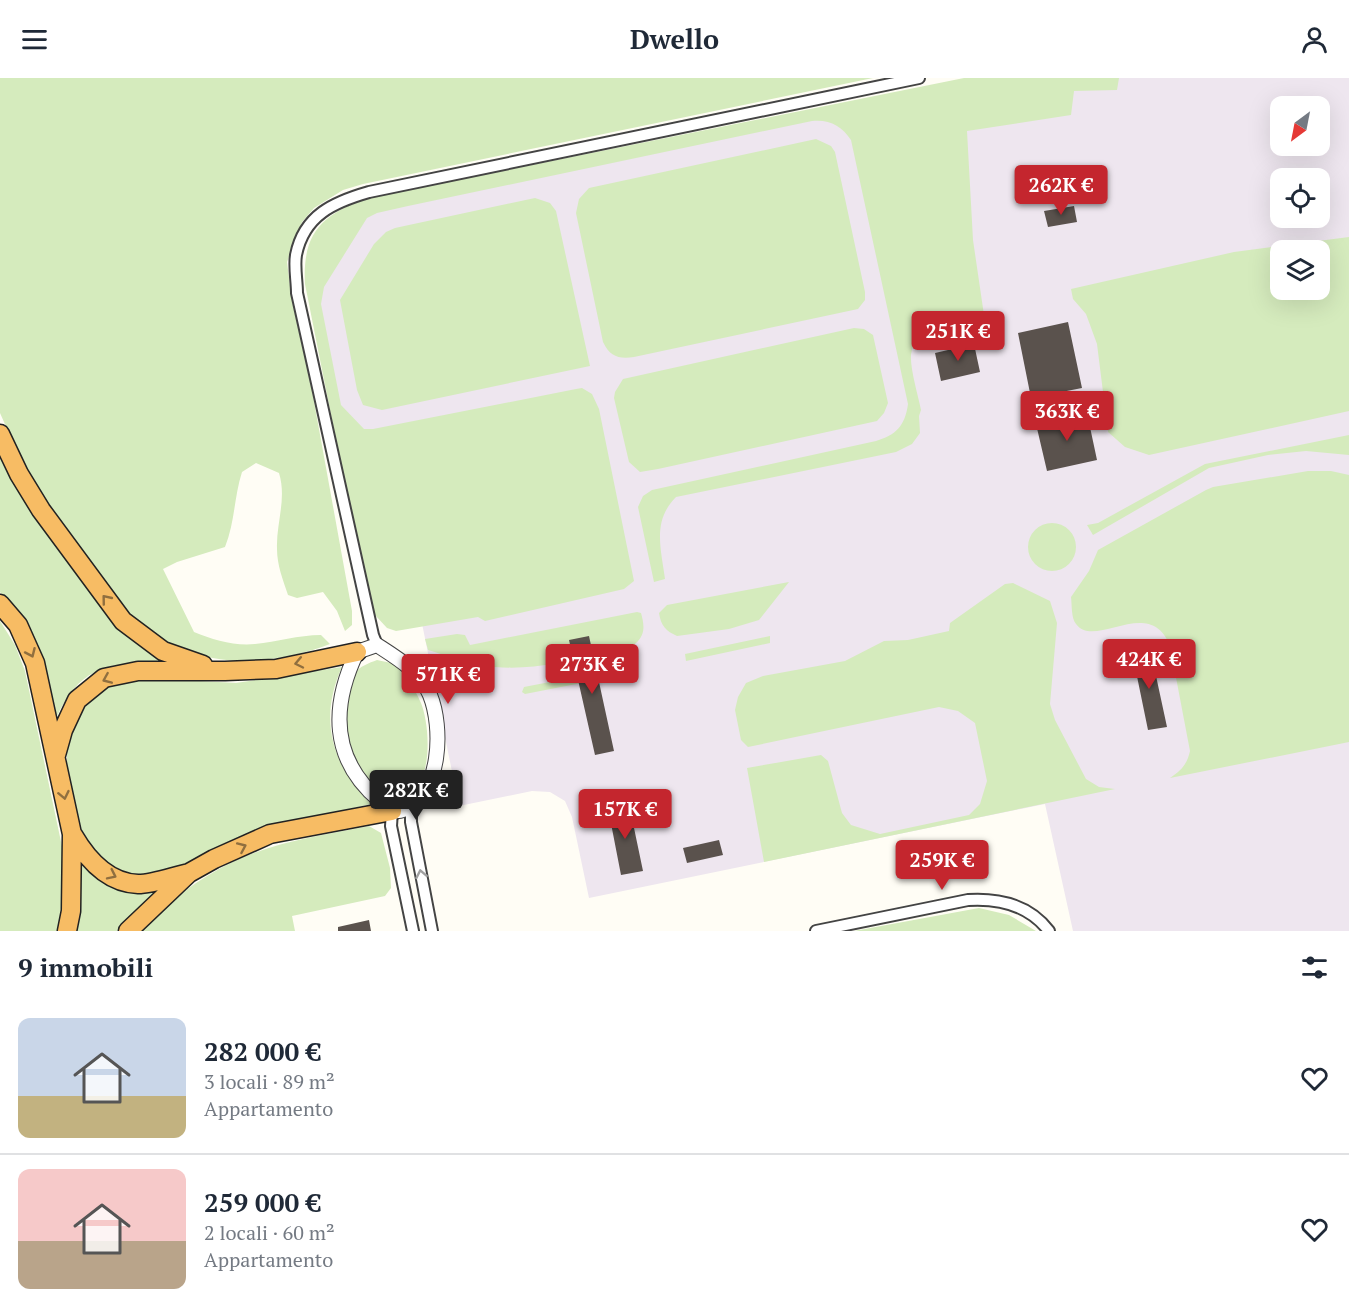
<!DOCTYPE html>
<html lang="it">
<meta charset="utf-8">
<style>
:root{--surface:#fff;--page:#f6f6f7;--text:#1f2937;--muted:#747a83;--line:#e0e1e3;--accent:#c4262e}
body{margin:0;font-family:"PT Serif",serif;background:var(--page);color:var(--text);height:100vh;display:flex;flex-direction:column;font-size:22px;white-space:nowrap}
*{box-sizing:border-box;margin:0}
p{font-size:20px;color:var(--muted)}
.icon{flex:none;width:33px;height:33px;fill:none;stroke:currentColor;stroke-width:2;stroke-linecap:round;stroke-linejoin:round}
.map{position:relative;height:853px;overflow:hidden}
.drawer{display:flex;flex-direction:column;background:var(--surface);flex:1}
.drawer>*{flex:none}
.needle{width:39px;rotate:212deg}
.tools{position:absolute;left:1270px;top:18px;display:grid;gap:12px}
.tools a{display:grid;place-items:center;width:60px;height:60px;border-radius:12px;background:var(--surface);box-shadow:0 6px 24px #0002;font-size:30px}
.price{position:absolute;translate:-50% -51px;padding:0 14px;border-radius:6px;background:var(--accent);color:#fff;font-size:20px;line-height:39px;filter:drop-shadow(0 2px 3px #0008)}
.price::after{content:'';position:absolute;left:50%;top:36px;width:18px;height:14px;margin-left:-9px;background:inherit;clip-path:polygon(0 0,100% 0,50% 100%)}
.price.active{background:#222;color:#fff}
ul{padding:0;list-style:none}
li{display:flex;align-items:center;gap:18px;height:150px;padding:0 18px}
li+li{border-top:2px solid var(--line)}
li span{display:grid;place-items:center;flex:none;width:168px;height:120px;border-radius:12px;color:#555}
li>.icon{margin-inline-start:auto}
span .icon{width:72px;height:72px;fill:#fffc;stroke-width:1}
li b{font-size:26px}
h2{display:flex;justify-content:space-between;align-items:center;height:72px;padding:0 18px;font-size:26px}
header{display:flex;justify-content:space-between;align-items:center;height:78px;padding:0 18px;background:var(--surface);font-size:27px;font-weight:800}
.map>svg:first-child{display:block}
.industrial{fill:#eee6ef;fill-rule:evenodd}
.green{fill:#d5ebbd;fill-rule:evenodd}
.building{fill:#5a524d}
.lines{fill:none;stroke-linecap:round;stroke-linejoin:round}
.minor-casing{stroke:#444;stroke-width:14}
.tertiary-casing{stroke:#444;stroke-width:16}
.trunk-casing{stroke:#222;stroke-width:21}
.minor{stroke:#fff;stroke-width:10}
.tertiary{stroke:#fff;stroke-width:14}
.trunk{stroke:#f7bc64;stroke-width:18}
.oneway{stroke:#906f3f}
.oneway2{stroke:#a0a0a0}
</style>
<header><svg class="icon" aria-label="menu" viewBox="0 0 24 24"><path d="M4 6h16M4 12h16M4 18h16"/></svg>Dwello<svg class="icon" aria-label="person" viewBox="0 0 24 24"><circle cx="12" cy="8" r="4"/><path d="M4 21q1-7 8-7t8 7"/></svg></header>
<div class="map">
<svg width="1349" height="853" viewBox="0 0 1349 853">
<rect width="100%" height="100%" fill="#fffdf5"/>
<path class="industrial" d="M 986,0 L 1349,0 L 1349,853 L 1073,853 L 1045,726 L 589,820 L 572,739 L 565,723 L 550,714 L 532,713 L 459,728 L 415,511 L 364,477 L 311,214 L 370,124 ZM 1281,28 L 1320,28 L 1320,68 L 1281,68 ZM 1281,100 L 1320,100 L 1320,140 L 1281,140 ZM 1281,172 L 1320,172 L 1320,212 L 1281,212 Z"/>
<path class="green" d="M 0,0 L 873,0 L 363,106 L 343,112 L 314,130 L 302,144 L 287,184 L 292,223 L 311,307 L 352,533 L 352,547 L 345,553 L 337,533 L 323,514 L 297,520 L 288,517 C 283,502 277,487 277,471 C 276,445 287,421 279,395 L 256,385 L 242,394 C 234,419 235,444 225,469 L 177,484 L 163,491 L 194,554 C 213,562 234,568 255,566 C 277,564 298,557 321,557 L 330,566 C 258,593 183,591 127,534 L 48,428 L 16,371 L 0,335 Z
M 964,0 L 1119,0 L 1117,12 L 1074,13 L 1071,37 L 967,53 L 973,162 L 985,244 C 961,243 915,243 911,277 C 910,291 918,317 921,332 L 919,338 L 920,355 L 912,366 L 896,374 L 676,419 C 652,443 661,470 665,501 L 654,504 L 638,429 L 643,418 L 652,412 L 876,363 C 896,357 905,348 908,326 L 851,62 C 842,48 829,41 812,43 L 408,128 L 377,135 L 367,140 L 324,209 L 321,226 L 341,327 L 364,351 L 373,351 L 576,311 L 582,310 L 592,316 L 599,331 L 634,503 L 624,511 L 485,543 L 478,539 L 396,553 L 387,550 L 375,537 L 371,529 L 360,483 L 305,206 C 302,154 323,136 368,120 Z
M 816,61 L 831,68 L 835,74 L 865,214 L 865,222 L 858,231 L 634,279 C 619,281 610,279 603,264 L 576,135 L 579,121 L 589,110 Z
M 535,120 L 550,125 L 556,133 L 590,288 L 382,332 L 363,327 L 357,312 L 340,222 L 374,166 L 386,154 L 395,150 Z
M 1349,159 L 1349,333 L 1149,377 L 1125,369 L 1108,354 L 1097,266 L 1086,236 L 1073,221 L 1071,211 L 1234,174 ZM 1281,172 L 1320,172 L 1320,212 L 1281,212 Z
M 854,250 L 864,251 L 873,257 L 888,325 L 884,335 L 877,343 L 658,391 L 640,394 L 629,384 L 614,320 L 615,314 L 623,301 Z
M 1349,357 L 1349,377 L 1306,373 L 1268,377 L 1209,390 L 1093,457 L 1087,447 L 1098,445 L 1205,386 Z
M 0,374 L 63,476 L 176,587 C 115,582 78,583 53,648 L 20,539 L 0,514 Z
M 1308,393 L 1331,393 L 1349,397 L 1349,664 L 1170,700 C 1182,692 1187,686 1190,673 L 1170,568 C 1150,516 1095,572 1076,546 C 1071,540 1072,527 1071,519 L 1089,493 L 1098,472 L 1206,412 L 1213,409 Z
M1028 469a24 24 0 1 1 48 0a24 24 0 1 1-48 0Z
M 789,504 L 759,542 L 729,551 L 677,558 C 666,553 661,548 659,535 L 667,527 Z
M 1013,505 L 1050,523 L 1057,545 L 1050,626 L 1055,642 L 1086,701 L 1099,709 L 1115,711 L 764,784 L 747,690 L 821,677 L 828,683 L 842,735 L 851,747 L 880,756 L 969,737 L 980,726 L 987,703 L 975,645 L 958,633 L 939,629 L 748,669 L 741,662 L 735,632 L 738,619 L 746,605 L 763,598 L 845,583 L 884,563 L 908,562 L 949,553 L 950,545 L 1005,506 Z
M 637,534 L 641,535 C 644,546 646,556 636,565 C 627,574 613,572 601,575 C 566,584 532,592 495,589 C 472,586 450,579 428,572 L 425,561 L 457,556 L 465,557 L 470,567 Z
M 0,543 L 15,567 L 25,593 L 64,778 L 66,804 L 59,853 L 0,853 Z
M 770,558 L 770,565 L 686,583 L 685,576 Z
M 377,582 C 381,583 387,584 391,585 C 403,591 416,613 421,625 C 430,647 434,708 405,717 C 367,729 342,664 344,636 C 345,628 348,621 350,613 C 351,608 351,600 354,596 C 360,588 369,585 377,582 Z
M 342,589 C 318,642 332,686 371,726 L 260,751 L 204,775 L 183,788 L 147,799 L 112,792 L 96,779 L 78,749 L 67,703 L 67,655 L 79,630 L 104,607 L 130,599 L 236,605 Z
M 627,589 L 627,594 C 619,600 612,602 602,601 L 525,616 L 522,614 L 524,609 Z
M 369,748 L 381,755 L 390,790 L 391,810 L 385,818 L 292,838 L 295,853 L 134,853 C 161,831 188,808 219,791 C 265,765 318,758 369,748 Z
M 79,783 L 83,786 L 163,811 L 117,853 L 73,853 Z
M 979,830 L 1009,837 L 1036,853 L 854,853 Z"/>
<path class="building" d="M 1074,128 L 1077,144 L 1048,149 L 1044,133 Z
M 1068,244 L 1082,310 L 1031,320 L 1018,255 Z
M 974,266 L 980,294 L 941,303 L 935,275 Z
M 1087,335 L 1097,382 L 1047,393 L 1036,346 Z
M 589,558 L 614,673 L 595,677 L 569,562 Z
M 1150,570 L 1167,649 L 1148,652 L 1132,574 Z
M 629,726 L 643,793 L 621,797 L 608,730 Z
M 719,762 L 723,777 L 687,785 L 683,770 Z
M 369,842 L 371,853 L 338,853 L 338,849 Z"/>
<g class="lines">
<g class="minor-casing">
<path id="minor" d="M 377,567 L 373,557 L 297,215 C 297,203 294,189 296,177 C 304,137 334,124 369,114 L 919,0
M 411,727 L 411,744 L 432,853
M 392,733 L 391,748 L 413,853
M 816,853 L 968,822 C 1000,820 1029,827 1049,853"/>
</g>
<g class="tertiary-casing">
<path id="tertiary" d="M 377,567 C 397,580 421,594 430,617 C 443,649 442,716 403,732 C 393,736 387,729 380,723 C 330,681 331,628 357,574 Z"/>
</g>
<g class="trunk-casing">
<path id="trunk" d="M 0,356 L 19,396 L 41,432 L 123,543 L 163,573 L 203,587
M 0,526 L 18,547 L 35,585 L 72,756 L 71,833 L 67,853
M 56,677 L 63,652 L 77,622 L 104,600 L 138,593 L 225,593 L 276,591 L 357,574
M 73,757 C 87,781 108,805 138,806 C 154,806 174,798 189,795
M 128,853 L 189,795 L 214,781 L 270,756 L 392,733"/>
</g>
<use href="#minor" class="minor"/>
<use href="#tertiary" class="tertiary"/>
<use href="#trunk" class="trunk"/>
</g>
<defs><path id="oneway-chevron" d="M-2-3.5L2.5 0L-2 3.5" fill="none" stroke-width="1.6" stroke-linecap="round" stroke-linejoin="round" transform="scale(1.5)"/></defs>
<g class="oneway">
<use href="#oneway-chevron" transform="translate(106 521) rotate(-129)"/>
<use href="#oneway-chevron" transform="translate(31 575) rotate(66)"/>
<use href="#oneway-chevron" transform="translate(299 585) rotate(168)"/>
<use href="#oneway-chevron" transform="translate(107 601) rotate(157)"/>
<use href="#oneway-chevron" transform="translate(64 717) rotate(78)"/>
<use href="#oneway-chevron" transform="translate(242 769) rotate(-24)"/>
<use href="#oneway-chevron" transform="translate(112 797) rotate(26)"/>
</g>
<use class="oneway2" href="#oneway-chevron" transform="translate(421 796) rotate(-101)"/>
</svg>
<div class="tools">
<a><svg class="needle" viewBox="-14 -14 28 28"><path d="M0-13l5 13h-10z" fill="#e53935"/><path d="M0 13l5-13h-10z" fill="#747a83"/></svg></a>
<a><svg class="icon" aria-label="locate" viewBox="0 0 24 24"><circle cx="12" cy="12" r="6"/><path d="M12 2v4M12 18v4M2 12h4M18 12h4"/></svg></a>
<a><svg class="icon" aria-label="layers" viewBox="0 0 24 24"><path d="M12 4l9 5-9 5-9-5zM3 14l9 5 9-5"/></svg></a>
</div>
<b class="price" style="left:1061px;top:138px">262K €</b>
<b class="price" style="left:958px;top:284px">251K €</b>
<b class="price" style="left:1067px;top:364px">363K €</b>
<b class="price" style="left:1149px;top:612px">424K €</b>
<b class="price" style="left:592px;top:617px">273K €</b>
<b class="price" style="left:448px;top:627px">571K €</b>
<b class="price active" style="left:416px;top:743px">282K €</b>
<b class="price" style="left:625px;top:762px">157K €</b>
<b class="price" style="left:942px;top:813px">259K €</b>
</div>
<section class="drawer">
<h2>9 immobili<svg class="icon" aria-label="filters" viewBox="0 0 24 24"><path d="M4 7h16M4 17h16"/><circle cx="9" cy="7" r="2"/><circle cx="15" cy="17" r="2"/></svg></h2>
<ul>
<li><span style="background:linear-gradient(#c9d6e8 65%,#c2b280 0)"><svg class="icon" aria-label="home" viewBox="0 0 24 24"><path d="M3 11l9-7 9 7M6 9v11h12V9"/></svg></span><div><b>282 000 €</b><p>3 locali · 89 m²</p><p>Appartamento</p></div><svg class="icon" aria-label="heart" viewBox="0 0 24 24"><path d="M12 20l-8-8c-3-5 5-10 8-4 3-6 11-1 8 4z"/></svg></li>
<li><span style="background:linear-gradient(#f6c9c9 60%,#b9a48a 0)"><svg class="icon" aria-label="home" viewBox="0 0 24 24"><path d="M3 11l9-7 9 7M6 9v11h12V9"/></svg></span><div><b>259 000 €</b><p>2 locali · 60 m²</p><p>Appartamento</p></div><svg class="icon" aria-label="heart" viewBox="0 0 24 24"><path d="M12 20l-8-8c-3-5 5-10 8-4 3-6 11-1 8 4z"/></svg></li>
</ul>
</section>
